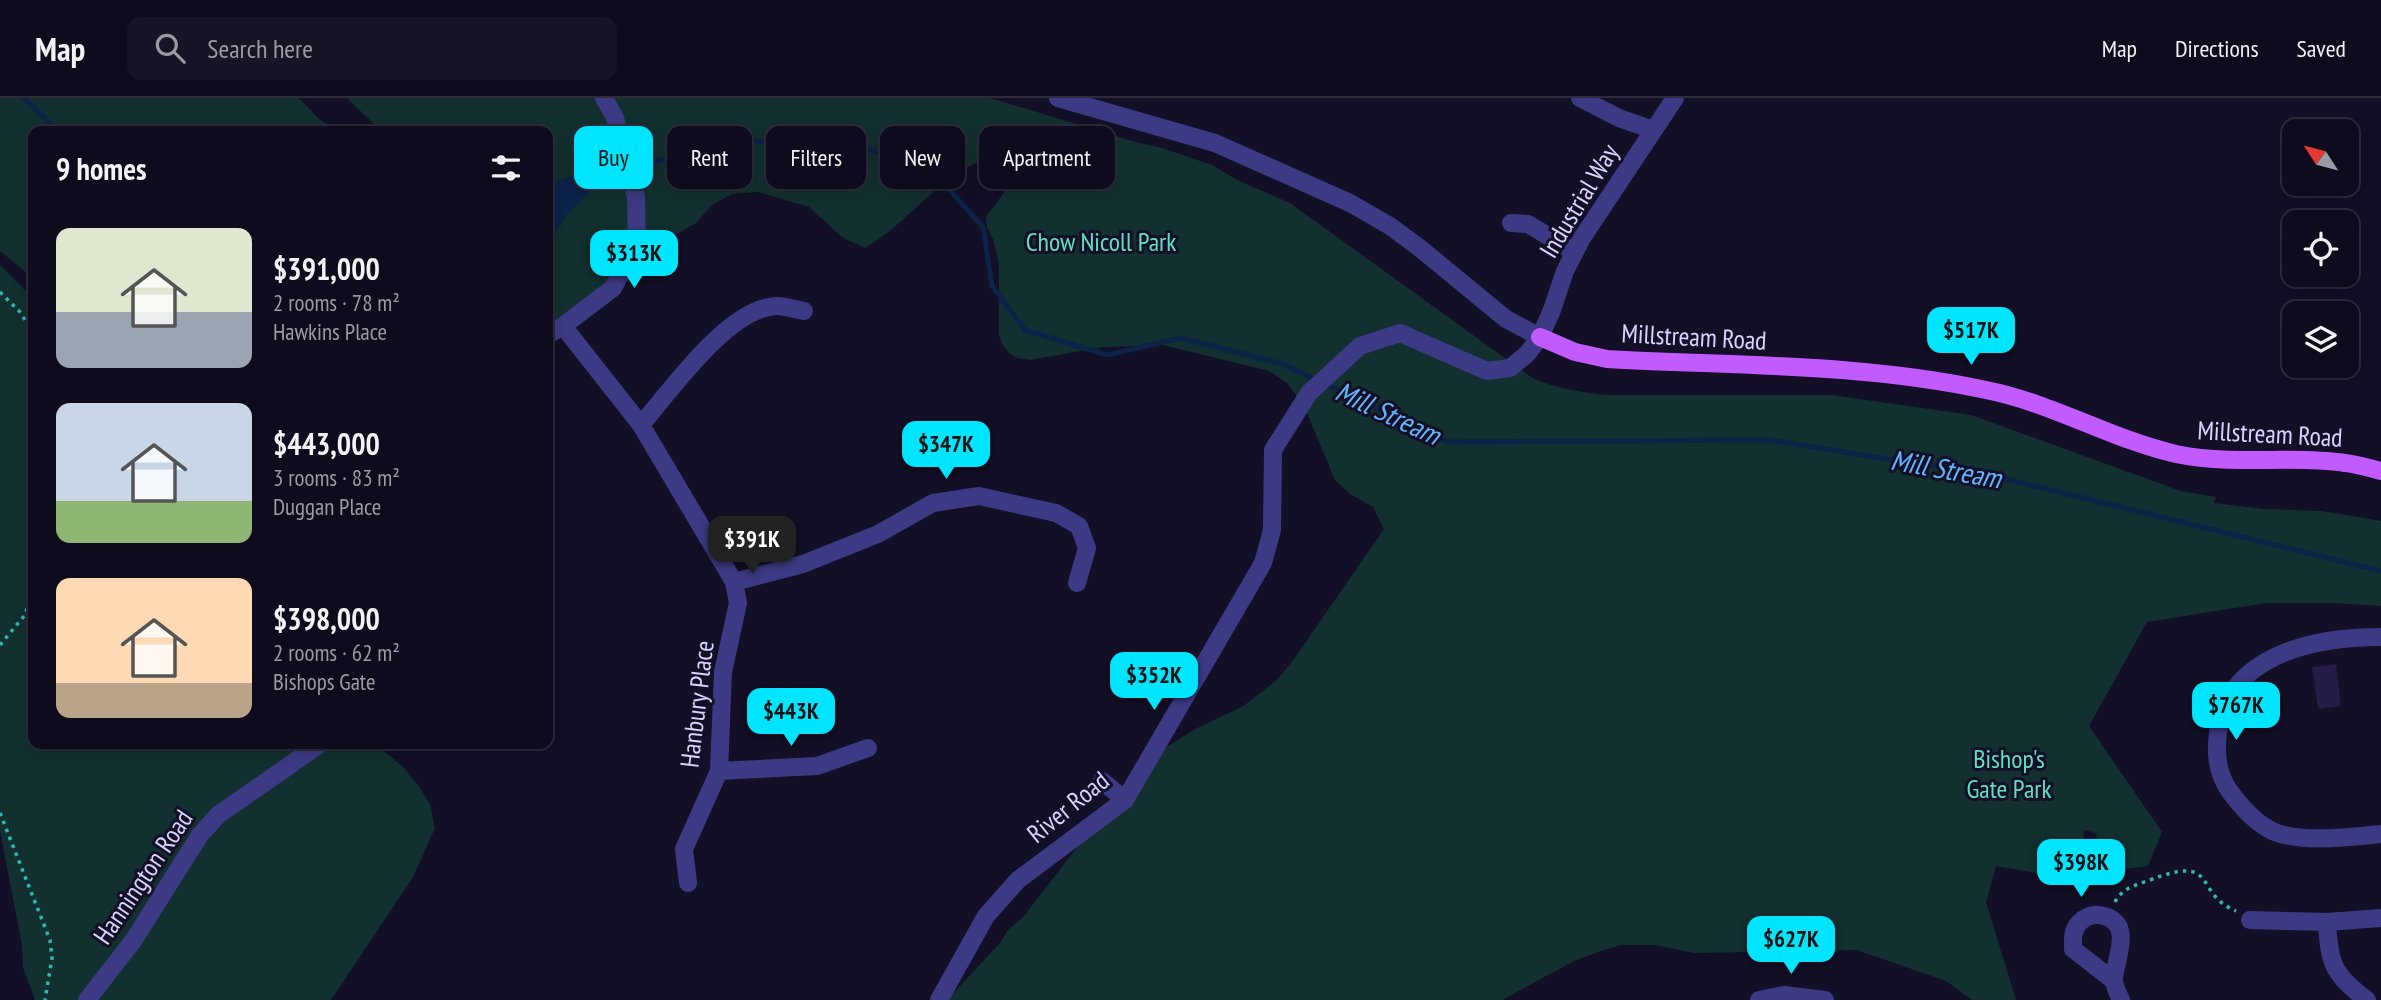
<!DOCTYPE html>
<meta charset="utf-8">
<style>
:root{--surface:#0e0b1c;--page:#171425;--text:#f1f3f6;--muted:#9b9ba3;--line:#2e2b3b;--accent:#00e5ff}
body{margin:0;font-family:"PT Sans Narrow",sans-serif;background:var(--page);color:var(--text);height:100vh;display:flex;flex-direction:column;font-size:26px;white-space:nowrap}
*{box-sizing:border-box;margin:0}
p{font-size:23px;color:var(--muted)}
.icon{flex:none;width:38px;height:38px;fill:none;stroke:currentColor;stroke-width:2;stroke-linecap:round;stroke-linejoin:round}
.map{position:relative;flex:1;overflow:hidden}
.sheet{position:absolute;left:28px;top:28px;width:525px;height:623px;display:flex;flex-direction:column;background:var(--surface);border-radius:14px;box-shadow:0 4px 18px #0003,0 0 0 2px var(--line)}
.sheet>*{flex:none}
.top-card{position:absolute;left:574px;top:28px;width:665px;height:63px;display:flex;gap:14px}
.needle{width:46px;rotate:306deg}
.tools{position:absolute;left:2282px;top:21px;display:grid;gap:14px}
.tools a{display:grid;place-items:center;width:77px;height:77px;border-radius:14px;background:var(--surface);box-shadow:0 4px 18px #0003,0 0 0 2px var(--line);font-size:35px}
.price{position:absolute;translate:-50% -60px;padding:0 16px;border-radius:14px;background:var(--accent);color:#111;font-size:23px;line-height:46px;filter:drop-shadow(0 2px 4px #0008)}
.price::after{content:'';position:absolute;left:50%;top:42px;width:21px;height:16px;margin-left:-10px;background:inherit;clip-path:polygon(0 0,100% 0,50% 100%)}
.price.active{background:#222;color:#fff}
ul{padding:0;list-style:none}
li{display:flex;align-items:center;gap:21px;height:175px;padding:0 28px}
li span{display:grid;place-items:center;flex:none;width:196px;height:140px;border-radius:14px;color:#555}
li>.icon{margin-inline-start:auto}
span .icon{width:84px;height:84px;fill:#fffc;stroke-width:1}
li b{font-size:30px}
h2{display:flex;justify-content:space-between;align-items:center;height:84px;padding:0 28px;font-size:30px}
.chip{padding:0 24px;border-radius:14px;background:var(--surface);box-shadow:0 4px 18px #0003,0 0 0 2px var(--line);font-size:24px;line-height:63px}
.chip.active{background:var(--accent);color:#111}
header{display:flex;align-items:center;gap:42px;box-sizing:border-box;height:98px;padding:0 35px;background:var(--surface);border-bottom:2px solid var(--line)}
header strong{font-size:33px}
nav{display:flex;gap:38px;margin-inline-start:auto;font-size:24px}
.search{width:490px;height:63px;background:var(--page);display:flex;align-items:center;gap:18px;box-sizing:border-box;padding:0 24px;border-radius:14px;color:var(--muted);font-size:26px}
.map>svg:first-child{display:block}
.green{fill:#12302f}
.water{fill:#0c2248}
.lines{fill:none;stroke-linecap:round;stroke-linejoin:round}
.stream{stroke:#0c2248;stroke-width:5}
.building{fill:#241b47}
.path{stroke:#2fb8b0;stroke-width:3.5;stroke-dasharray:3.5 5;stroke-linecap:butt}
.minor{stroke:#3d3a85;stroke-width:18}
.major{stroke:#c25bff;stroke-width:18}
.labels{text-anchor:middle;stroke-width:6;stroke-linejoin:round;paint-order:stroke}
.street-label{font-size:26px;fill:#d9d4ff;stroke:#130f26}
.park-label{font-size:26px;fill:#5fe0c0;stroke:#130f26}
.water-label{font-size:28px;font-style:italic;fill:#62b6ff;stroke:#130f26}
</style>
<header>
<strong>Map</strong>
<div class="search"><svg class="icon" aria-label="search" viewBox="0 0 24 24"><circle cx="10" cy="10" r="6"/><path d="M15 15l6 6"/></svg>Search here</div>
<nav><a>Map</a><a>Directions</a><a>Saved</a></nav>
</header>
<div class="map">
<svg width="2381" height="902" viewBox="0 0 2381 902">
<rect width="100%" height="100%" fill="#130f26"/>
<path class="green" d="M 0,0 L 299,0 L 320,22 L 339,33 L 33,33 L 33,180 L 0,153 Z
M 347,0 L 990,0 L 1139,45 L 1159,49 L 1212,67 L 1239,83 L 1290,105 L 1534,281 C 1560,291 1583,295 1611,297 L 1831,297 L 1971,317 L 2181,393 L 2216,399 L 2214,405 L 2264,411 L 2322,413 L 2381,423 L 2381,508 L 2334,505 L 2266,505 L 2147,524 L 2089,628 L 2162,734 L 2148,768 L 2101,774 L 2096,735 L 2084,732 L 2082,772 L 2060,764 L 2046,779 L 2042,776 L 1996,768 L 1986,804 L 2016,902 L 1972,902 L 1946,883 L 1857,852 L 1694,855 L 1655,847 L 1621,847 L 1598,854 L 1574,863 L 1502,902 L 947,902 L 1000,845 L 1007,833 L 1024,818 L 1102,717 L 1151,659 L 1195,631 L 1242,609 L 1277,582 L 1294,561 L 1384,431 L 1373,409 L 1350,396 L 1335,382 L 1304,308 L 1287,285 L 1269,273 L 1163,247 L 1103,249 L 1030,262 L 1017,260 L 1009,255 L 1001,244 L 999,237 L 999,166 L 993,141 L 987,130 L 986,119 L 1032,56 C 1022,56 1009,54 999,56 C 944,70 912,123 865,150 L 842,139 L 809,109 L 758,94 L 732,96 L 712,107 L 696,125 L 677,136 L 627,181 L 548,245 L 548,33 L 387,33 L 375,27 Z
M 0,167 L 33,200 L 33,646 L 376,646 L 403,669 L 418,687 L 430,706 L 435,730 L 413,779 L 331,902 L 35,902 L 23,870 L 22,847 L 0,733 Z"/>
<path class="water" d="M 585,73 L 592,91 L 566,118 L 548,148 L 548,86 Z"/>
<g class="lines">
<path class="stream" d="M 24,0 L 58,33
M 586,90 L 642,68 L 683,55 L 755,43 L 857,47 L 936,77 L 983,129 L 992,188 L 1025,232 L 1107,257 L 1181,240 L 1283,266 L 1316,282
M 1325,286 L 1448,344 L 1768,342 L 1990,377 L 2381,473"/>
</g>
<path class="building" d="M 2336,566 L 2341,608 L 2318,611 L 2312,569 Z"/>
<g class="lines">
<path class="path" d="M 0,194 L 20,214 L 33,235
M 0,547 L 25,517 L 33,492
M 0,715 L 50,842 L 52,860 L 45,902
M 2115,804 C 2122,790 2136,787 2150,782 C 2220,755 2192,795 2236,813"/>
<path class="minor" d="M 1058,0 L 1215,45 L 1350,105 L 1390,128 L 1421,151 L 1506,221 L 1540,239
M 1580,0 L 1619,20 L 1653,32
M 1511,125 L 1528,126 L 1574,154
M 563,228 L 641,327 L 734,484 L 738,505 L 723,574 L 719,673 L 684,751 L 688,785
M 548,237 L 563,228 L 613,190 L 637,146 L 636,99 L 615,20 L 604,0
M 641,327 C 671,292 729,209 777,208 C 786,208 796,212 804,213
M 734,484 L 803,466 L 878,436 L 933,405 L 979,398 L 1056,415 L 1079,428 L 1087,450 L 1077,485
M 2381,539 C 2315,539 2227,556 2218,635 C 2215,656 2218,678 2231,695 C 2243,711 2260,730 2280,736 C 2313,744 2348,739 2381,736
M 719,673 L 817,668 L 868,650
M 1102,683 L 1125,702
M 2250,822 L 2327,824 L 2381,820
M 2327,824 C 2329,865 2333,877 2367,902
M 2114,883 L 2073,851 C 2073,841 2072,833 2079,825 C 2086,818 2094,815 2104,818 C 2134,826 2115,861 2114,881 C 2114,888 2118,896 2121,902
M 87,902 L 133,843 L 200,737 L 218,717 L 320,646
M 939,902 L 986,818 L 1018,782 L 1125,702 L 1263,465 L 1272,432 L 1273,352 L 1309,295 L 1360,248 L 1400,235 L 1487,273 L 1510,270 L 1527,256 L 1540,239 L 1552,212 L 1565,173 L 1582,140 L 1675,0
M 1759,902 L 1784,897 L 1825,902"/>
<path class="major" d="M 1540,239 L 1575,254 L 1607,261 C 1733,268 1862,265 1986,292 C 2052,305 2111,341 2176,356 C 2234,368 2288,357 2345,365 C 2357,366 2369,370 2381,373"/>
</g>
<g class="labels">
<g class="street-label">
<text transform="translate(1579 103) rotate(-59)" y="9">Industrial Way</text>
<text transform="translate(1694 239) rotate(3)" y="9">Millstream Road</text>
<text transform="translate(2270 336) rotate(3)" y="9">Millstream Road</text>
<text transform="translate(697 606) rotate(-83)" y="9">Hanbury Place</text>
<text transform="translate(1068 709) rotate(-39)" y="9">River Road</text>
<text transform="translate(143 779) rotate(-56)" y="9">Hannington Road</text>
</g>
<g class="park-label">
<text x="1101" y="153">Chow Nicoll Park</text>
<text x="2009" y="670">Bishop's<tspan x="2009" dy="30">Gate Park</tspan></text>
</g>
<g class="water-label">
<text transform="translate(1388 315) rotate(25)" y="10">Mill Stream</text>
<text transform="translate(1946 371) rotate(10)" y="10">Mill Stream</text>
</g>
</g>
</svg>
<div class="tools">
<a><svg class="needle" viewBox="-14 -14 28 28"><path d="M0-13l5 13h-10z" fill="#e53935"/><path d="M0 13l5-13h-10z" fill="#9b9ba3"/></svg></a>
<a><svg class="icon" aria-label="locate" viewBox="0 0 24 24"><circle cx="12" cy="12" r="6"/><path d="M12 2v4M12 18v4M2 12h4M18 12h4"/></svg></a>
<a><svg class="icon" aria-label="layers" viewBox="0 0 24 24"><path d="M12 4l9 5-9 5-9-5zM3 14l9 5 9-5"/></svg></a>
</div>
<b class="price" style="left:634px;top:192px">$313K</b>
<b class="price" style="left:1971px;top:269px">$517K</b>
<b class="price" style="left:946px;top:383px">$347K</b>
<b class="price active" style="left:752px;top:478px">$391K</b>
<b class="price" style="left:1154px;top:614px">$352K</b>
<b class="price" style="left:2236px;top:644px">$767K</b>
<b class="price" style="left:791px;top:650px">$443K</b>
<b class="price" style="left:2081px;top:801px">$398K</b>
<b class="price" style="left:1791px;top:878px">$627K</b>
<div class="top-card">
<a class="chip active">Buy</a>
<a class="chip">Rent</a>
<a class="chip">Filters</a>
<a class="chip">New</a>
<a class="chip">Apartment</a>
</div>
<section class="sheet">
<h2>9 homes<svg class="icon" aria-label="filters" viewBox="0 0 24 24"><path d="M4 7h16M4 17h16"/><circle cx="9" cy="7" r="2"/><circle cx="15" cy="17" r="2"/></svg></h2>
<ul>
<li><span style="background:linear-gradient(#dfe7d0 60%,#9aa5b1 0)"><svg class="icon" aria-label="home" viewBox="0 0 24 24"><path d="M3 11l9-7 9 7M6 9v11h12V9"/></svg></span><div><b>$391,000</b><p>2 rooms · 78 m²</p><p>Hawkins Place</p></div></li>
<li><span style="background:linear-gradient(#c9d6e8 70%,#8fb573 0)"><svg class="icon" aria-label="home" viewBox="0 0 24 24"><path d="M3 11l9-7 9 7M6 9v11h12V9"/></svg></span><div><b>$443,000</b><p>3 rooms · 83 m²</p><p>Duggan Place</p></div></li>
<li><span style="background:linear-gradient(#ffd9b3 75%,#b9a48a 0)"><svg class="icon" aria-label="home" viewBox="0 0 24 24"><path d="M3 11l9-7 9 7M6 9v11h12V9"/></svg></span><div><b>$398,000</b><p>2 rooms · 62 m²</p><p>Bishops Gate</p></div></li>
</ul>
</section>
</div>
